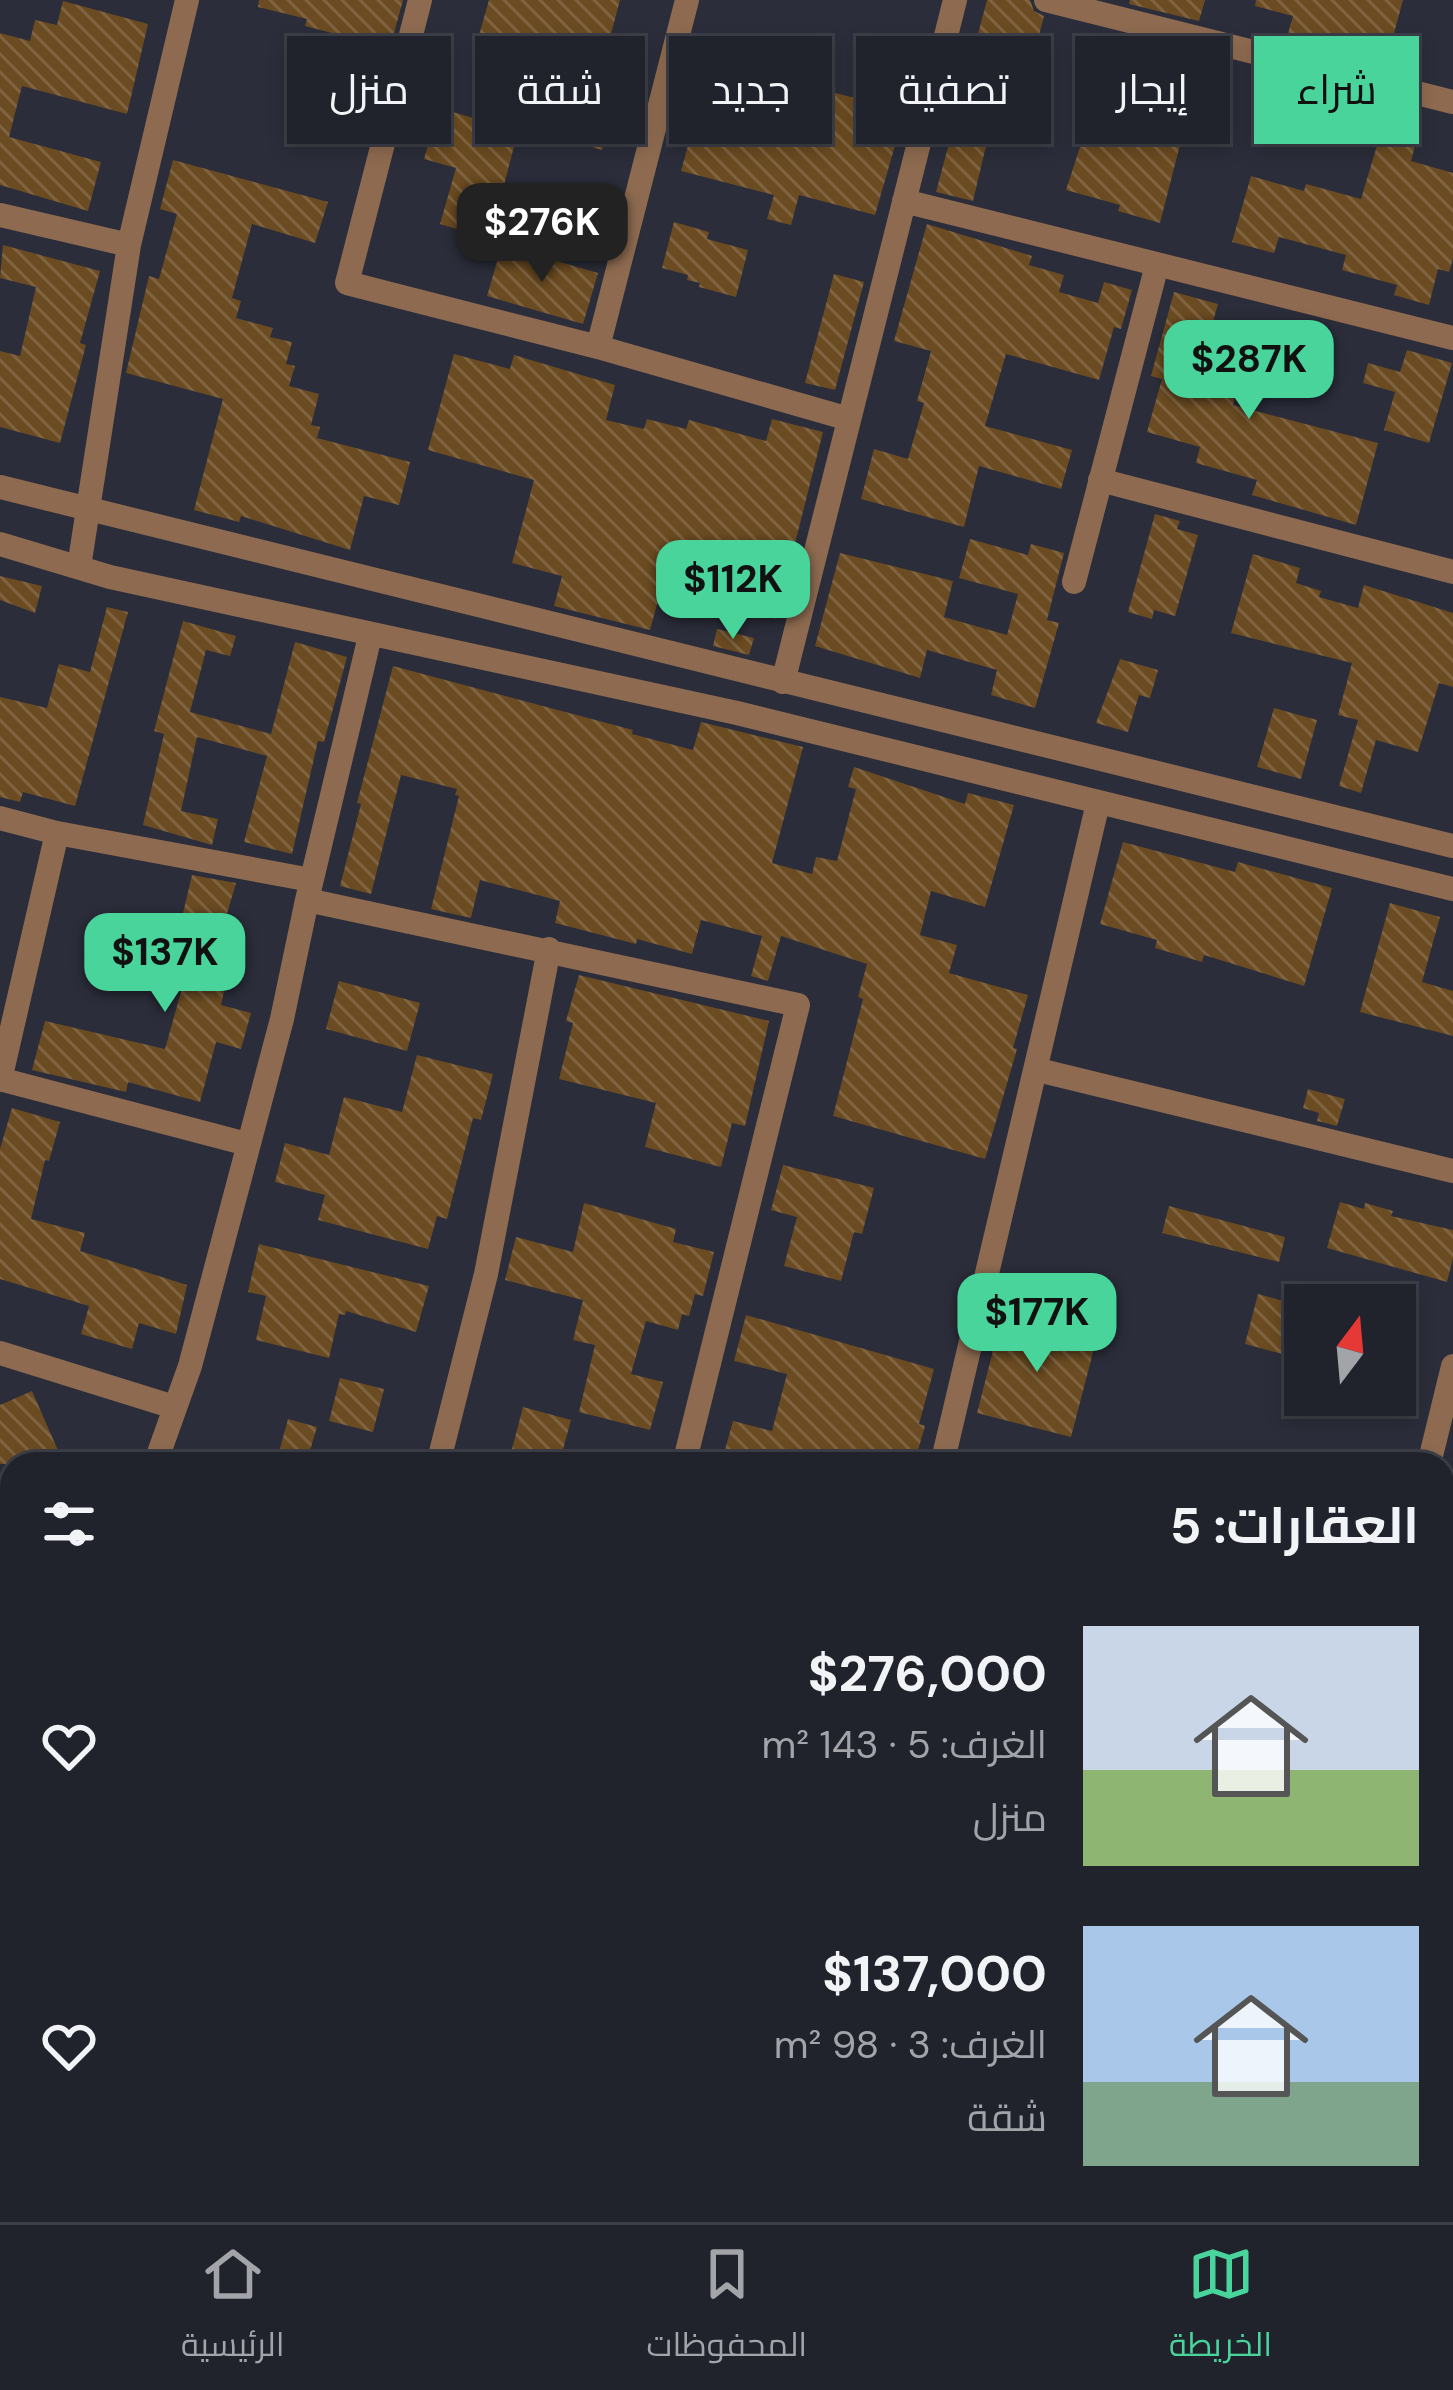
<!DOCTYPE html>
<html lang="ar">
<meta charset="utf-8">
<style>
:root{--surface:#20222c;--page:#282a34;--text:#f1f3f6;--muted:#a2a4a9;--line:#3d3f48;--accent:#49d49c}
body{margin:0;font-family:"DM Sans",Cairo,sans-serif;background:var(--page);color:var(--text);direction:rtl;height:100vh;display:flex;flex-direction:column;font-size:45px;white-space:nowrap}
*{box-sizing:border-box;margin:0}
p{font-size:39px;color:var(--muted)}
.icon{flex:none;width:66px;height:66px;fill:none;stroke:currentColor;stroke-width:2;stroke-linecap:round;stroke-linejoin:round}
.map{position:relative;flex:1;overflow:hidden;direction:ltr}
.sheet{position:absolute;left:0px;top:1452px;width:1455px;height:771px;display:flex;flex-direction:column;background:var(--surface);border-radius:36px 36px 0 0;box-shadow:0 6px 18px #0003,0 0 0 3px var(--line);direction:rtl}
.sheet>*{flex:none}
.top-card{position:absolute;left:36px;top:36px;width:1383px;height:108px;direction:rtl;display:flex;gap:24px}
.needle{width:78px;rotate:16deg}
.fabs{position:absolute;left:1284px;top:1284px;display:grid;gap:24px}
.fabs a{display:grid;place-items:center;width:132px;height:132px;border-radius:0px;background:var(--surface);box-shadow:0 6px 18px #0003,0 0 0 3px var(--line);font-size:60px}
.price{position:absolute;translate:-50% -102px;padding:0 27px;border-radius:24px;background:var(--accent);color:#111;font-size:39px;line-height:78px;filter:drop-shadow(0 3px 6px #0008)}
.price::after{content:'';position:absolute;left:50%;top:72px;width:36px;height:27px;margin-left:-18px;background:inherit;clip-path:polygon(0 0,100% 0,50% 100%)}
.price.current{background:#222;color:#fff}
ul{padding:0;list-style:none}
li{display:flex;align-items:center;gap:36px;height:300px;padding:0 36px}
li span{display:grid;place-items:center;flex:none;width:336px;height:240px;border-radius:0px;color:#555}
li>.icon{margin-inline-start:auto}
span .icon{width:144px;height:144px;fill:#fffc;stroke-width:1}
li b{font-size:51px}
h2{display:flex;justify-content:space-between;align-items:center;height:144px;padding:0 36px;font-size:51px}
.pill{padding:0 42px;border-radius:0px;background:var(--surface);box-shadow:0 6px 18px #0003,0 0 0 3px var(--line);font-size:42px;line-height:108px}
.pill.current{background:var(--accent);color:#111}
.tab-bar{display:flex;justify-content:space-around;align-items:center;height:168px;border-top:3px solid var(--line);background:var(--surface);font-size:33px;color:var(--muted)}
.tab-bar a{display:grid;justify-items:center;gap:6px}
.tab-bar .current{color:var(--accent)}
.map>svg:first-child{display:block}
.building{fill:url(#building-back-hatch)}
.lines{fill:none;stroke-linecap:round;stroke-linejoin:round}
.street{stroke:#8e6b50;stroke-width:24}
</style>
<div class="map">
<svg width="1453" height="2222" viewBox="0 0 1453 2222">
<defs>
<pattern id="building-back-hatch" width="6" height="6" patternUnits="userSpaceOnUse" patternTransform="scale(3)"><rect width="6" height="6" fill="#6b4b21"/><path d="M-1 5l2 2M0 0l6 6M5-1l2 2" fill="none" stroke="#806441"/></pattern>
</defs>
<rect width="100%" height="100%" fill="#2b2d3a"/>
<path class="building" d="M 259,0 L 403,0 L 390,48 L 305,26 L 307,19 L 258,7 Z
M 489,0 L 620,0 L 611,34 L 624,38 L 614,71 L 643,79 L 634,111 L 614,106 L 602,150 L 526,128 L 540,79 L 534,78 L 536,70 L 474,53 Z
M 987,0 L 1030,0 L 1034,11 L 1044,16 L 1021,105 L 997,99 L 973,201 L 936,192 Z
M 1130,0 L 1205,0 L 1199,21 L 1129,4 Z
M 1256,0 L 1403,0 L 1387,59 L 1352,49 L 1350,57 L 1286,40 L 1293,16 L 1255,6 Z
M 63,1 L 148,24 L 127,114 L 22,86 L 9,137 L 101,162 L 88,211 L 0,185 L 0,33 L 30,41 L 35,20 L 57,25 Z
M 1106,67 L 1129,74 L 1130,68 L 1195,86 L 1160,223 L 1118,211 L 1120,205 L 1066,190 Z
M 802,84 L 877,104 L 879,96 L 907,104 L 875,215 L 799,195 L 791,225 L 767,219 L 774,195 L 681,171 L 695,120 L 785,144 Z
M 439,108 L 518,131 L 490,239 L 440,224 L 456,168 L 424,159 Z
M 1381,132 L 1416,142 L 1411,161 L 1453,173 L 1453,259 L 1449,272 L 1438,269 L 1429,305 L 1394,295 L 1397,285 L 1342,270 L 1346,255 L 1279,237 L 1274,253 L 1232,242 L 1251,176 L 1304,191 L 1306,184 L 1361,199 Z
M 173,160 L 328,202 L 315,243 L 252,224 L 232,298 L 241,301 L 236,318 L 273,328 L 270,337 L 292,342 L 286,364 L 295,366 L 289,386 L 319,394 L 311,425 L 320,427 L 317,438 L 410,462 L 399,505 L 364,496 L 350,550 L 241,516 L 239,522 L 194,510 L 223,399 L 126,373 L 149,276 L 159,279 L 177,214 L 160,209 Z
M 674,222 L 709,232 L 707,239 L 748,250 L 736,297 L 699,287 L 700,283 L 687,280 L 688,275 L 662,268 Z
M 927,224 L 1032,256 L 1029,265 L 1064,275 L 1059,292 L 1098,303 L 1104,282 L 1132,290 L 1121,329 L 1114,327 L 1099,380 L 1006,354 L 985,426 L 1072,450 L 1061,489 L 979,466 L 964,527 L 861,499 L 874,449 L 908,459 L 924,403 L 917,401 L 931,351 L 894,341 Z
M 3,245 L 100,271 L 80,343 L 86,345 L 60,443 L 0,427 L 0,351 L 20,356 L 36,287 L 0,278 Z
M 502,245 L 598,273 L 583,324 L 487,296 Z
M 834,274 L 864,282 L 835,390 L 805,383 Z
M 1174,292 L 1218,304 L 1212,325 L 1252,340 L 1233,405 L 1378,443 L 1356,525 L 1252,495 L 1257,480 L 1196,463 L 1200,447 L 1147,432 L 1162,379 L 1151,376 Z
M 1407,350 L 1452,363 L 1429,443 L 1384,430 L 1395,392 L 1363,383 L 1368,363 L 1400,372 Z
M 454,354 L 510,369 L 514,355 L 615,385 L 606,420 L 644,429 L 647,419 L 686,429 L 689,420 L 766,441 L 772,419 L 823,432 L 776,619 L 758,613 L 761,599 L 708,584 L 703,600 L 661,590 L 650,630 L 554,606 L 562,576 L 512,563 L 534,480 L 428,450 Z
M 1155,514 L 1180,521 L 1177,529 L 1198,535 L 1175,616 L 1154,610 L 1152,619 L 1128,612 Z
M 970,539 L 1028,555 L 1031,544 L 1064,553 L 1047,620 L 1059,623 L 1035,708 L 991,695 L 997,670 L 927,650 L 920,678 L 815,646 L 840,553 L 953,581 L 944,617 L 1007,635 L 1018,594 L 959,578 Z
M 1253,554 L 1300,568 L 1296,583 L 1321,591 L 1319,597 L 1358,608 L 1364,585 L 1453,613 L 1453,687 L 1439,683 L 1418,752 L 1376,740 L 1361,793 L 1339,786 L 1358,720 L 1338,715 L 1352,663 L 1231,633 Z
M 0,576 L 42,586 L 35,613 L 0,600 Z
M 107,607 L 128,612 L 75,806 L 23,792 L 20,802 L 0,797 L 0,697 L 47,708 L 59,664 L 90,672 Z
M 183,621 L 236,636 L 230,656 L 206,650 L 190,712 L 271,734 L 295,642 L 347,657 L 324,742 L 318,741 L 292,854 L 244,842 L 267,756 L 197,737 L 181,811 L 218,819 L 212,845 L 143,825 L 164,734 L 154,731 Z
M 717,629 L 754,638 L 749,655 L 713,646 Z
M 1120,659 L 1158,670 L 1150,698 L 1139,695 L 1128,732 L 1096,723 Z
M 393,666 L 633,730 L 632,734 L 693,750 L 701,722 L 803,747 L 772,863 L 812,874 L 816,857 L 837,861 L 856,789 L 848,787 L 854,767 L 965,804 L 968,793 L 1014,805 L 985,907 L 931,891 L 920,935 L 957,945 L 949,973 L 1028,995 L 1013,1048 L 1017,1049 L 985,1159 L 833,1116 L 863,999 L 858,997 L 867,964 L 781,936 L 768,981 L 751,976 L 762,936 L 701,920 L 692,954 L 637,939 L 636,944 L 555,923 L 560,901 L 480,880 L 471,918 L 431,909 L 459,796 L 455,795 L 457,789 L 401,775 L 371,894 L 340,886 L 361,804 L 357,803 Z
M 1274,708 L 1317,720 L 1301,779 L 1257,767 Z
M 1123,842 L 1235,872 L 1238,862 L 1332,888 L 1304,986 L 1204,955 L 1202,962 L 1155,948 L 1157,940 L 1100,924 Z
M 192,875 L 236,883 L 218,944 L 234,948 L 221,1005 L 251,1013 L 241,1049 L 216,1042 L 200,1102 L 128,1082 L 126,1092 L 32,1070 L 45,1021 L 165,1049 L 184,981 L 168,977 Z
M 1390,903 L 1440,917 L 1422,982 L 1453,991 L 1453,1036 L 1360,1012 Z
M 579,975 L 769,1021 L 745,1126 L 732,1123 L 721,1167 L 645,1147 L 656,1103 L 559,1079 L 573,1023 L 566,1021 Z
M 339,981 L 420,1003 L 407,1051 L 326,1029 Z
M 417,1055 L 493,1074 L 481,1120 L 473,1118 L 447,1219 L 437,1216 L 428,1249 L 318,1220 L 325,1195 L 275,1182 L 285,1143 L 329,1155 L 344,1097 L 402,1112 Z
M 1308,1089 L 1345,1099 L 1337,1126 L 1317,1121 L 1319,1113 L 1303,1108 Z
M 12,1108 L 60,1122 L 49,1161 L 45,1160 L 31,1219 L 85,1233 L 80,1251 L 187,1285 L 176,1334 L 139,1323 L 132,1349 L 81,1334 L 89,1306 L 0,1279 L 0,1149 Z
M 783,1165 L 874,1188 L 862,1234 L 854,1232 L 841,1281 L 784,1266 L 797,1217 L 771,1210 Z
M 1340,1202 L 1364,1209 L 1365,1203 L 1393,1211 L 1391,1216 L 1453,1230 L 1453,1258 L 1447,1282 L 1327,1248 Z
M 584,1203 L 676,1229 L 673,1242 L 714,1252 L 703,1296 L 695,1294 L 689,1316 L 682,1314 L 678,1330 L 646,1321 L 631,1374 L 663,1382 L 650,1430 L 579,1412 L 595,1345 L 573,1340 L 583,1300 L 505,1280 L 516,1237 L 573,1252 Z
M 1169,1206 L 1285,1237 L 1279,1262 L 1162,1233 Z
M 259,1244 L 429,1286 L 416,1332 L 346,1311 L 345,1315 L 339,1314 L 329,1358 L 256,1340 L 266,1296 L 248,1292 Z
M 1258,1294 L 1305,1307 L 1305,1360 L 1245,1344 Z
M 1003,1312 L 1097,1337 L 1071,1437 L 977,1413 Z
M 746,1315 L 934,1369 L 919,1424 L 925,1426 L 914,1464 L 868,1453 L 865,1464 L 721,1464 L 733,1421 L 772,1431 L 787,1374 L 734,1361 Z
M 340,1378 L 384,1389 L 373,1432 L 329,1421 Z
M 32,1391 L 64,1464 L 0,1464 L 0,1405 Z
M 523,1407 L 571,1420 L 559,1464 L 508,1464 Z
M 288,1419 L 317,1427 L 306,1464 L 277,1459 Z"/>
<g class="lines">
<path class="street" d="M 420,0 L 347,283 L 598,347
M 687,0 L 598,347 L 849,419
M 1046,0 L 1453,102
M 904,201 L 1453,338
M 0,215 L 129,245
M 1100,480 L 1453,572
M 0,487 L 1453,846
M 0,544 L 110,577 L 737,713 L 1453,889
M 79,567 L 129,245 L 187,0
M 1074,582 L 1157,265
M 370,636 L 307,900 L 798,1005 L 684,1464
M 783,682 L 955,0
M 0,818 L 57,833 L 311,880
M 1038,1070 L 1453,1171
M 0,1079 L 247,1144
M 0,1080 L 57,833
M 0,1353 L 174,1407
M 155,1464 L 190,1366 L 282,1019 L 307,900
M 438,1464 L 486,1274 L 549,949
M 942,1464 L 1098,803
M 1429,1464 L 1453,1366
M 0,1821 L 12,1823
M 1443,2159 L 1453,2163
M 32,2222 L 41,2211"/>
</g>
</svg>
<div class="fabs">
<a><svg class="needle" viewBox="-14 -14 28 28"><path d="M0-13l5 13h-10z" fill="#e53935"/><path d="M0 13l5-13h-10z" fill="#a2a4a9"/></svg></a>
</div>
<b class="price current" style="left:542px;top:285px">$276K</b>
<b class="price" style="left:1249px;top:422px">$287K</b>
<b class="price" style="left:733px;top:642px">$112K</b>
<b class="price" style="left:165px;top:1015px">$137K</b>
<b class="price" style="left:1037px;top:1375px">$177K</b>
<div class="top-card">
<a class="pill current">شراء</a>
<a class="pill">إيجار</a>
<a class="pill">تصفية</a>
<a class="pill">جديد</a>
<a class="pill">شقة</a>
<a class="pill">منزل</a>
</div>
<section class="sheet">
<h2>العقارات: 5<svg class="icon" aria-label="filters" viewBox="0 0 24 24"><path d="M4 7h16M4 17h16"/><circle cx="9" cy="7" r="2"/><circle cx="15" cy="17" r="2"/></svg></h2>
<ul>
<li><span style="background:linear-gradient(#c9d6e8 60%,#8fb573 0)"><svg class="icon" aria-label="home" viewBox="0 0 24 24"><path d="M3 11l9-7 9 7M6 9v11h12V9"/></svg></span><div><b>$276,000</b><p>الغرف: 5 · 143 m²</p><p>منزل</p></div><svg class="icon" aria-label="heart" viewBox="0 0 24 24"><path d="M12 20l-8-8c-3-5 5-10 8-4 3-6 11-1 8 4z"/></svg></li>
<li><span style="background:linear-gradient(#a9c7e8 65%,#7fa58c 0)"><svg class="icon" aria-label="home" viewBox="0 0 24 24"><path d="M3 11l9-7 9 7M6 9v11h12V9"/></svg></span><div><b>$137,000</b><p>الغرف: 3 · 98 m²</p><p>شقة</p></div><svg class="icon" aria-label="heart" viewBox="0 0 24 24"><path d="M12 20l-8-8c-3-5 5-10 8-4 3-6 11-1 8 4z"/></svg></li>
</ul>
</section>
</div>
<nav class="tab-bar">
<a class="current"><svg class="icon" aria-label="map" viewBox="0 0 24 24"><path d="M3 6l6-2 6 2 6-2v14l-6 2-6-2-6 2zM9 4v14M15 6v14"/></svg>الخريطة</a>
<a><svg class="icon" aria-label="saved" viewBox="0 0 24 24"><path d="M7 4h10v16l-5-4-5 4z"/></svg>المحفوظات</a>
<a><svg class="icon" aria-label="home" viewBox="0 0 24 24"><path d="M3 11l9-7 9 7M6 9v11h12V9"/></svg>الرئيسية</a>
</nav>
